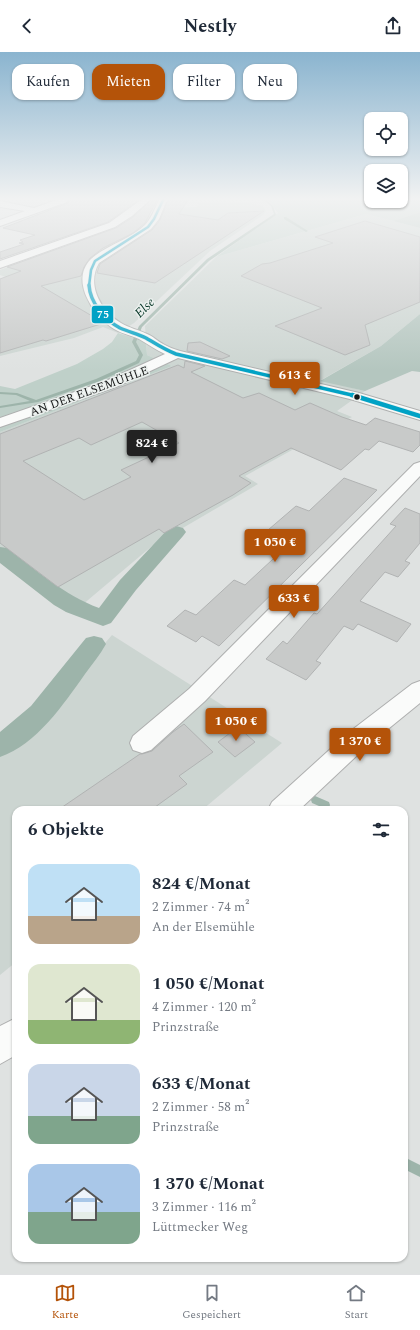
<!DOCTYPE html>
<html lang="de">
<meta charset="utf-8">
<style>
:root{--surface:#fff;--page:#f2f2f3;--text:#1f2937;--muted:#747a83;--line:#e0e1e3;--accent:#b45309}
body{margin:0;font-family:Spectral,serif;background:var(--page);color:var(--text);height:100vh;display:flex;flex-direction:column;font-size:15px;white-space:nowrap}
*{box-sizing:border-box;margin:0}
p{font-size:13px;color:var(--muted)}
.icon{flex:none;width:22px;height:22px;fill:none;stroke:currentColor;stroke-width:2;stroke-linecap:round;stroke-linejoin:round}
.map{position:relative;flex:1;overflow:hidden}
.details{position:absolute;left:12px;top:754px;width:396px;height:456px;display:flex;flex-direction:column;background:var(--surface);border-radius:12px;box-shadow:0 1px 3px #0004}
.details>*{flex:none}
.top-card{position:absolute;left:12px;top:12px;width:396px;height:36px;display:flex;gap:8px}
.fabs{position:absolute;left:364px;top:60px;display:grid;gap:8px}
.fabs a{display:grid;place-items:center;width:44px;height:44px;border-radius:8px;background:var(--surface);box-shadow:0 1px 3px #0004;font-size:20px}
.price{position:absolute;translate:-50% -34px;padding:0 9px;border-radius:4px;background:var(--accent);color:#fff;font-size:13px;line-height:26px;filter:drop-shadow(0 1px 2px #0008)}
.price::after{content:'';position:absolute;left:50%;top:24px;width:12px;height:9px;margin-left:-6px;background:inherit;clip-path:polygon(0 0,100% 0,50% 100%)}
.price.selected{background:#222;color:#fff}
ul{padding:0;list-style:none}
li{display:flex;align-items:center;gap:12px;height:100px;padding:0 16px}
li span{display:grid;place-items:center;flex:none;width:112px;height:80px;border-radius:12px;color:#555}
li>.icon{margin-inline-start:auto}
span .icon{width:48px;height:48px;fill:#fffc;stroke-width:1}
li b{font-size:17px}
h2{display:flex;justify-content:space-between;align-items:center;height:48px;padding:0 16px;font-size:17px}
.tag{padding:0 14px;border-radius:12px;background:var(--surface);box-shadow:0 1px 3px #0004;font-size:14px;line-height:36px}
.tag.selected{background:var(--accent);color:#fff}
header{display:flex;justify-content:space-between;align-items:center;height:52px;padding:0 16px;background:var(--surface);font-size:18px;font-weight:700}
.tab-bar{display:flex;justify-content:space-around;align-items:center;height:56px;border-top:1px solid var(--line);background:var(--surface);font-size:11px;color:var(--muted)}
.tab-bar a{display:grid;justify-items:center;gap:2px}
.tab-bar .selected{color:var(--accent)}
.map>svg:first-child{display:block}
.built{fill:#ccd5d1}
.green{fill:#bfd0c9}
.forest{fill:#b4c6bf}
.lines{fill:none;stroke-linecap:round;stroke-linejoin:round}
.stream{fill:#9db4aa;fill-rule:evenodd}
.canal{fill:#9db4aa;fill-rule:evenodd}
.building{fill:#c8cac9;stroke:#b1b3b3;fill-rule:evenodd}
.minor-casing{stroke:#aeafaf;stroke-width:2}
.secondary-casing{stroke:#aeafaf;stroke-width:2}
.minor{fill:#fafbfa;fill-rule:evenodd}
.secondary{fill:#fafbfa;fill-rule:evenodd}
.bus-1-far2-casing{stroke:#ebf0ee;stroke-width:4}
.bus-1-far1-casing{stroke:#ebf0ee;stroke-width:5}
.bus-1-casing{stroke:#ebf0ee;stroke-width:6}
.bus-1-far2{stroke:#01a2c5;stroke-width:2.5}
.bus-1-far1{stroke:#01a2c5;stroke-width:3.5}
.bus-1{stroke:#01a2c5;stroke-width:4.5}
.bus-dot{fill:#141515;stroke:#ebf0ee;stroke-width:1.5}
.labels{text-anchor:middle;stroke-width:3;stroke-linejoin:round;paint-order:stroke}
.far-street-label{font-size:12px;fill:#141515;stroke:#ebf0ee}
.far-water-label{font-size:13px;font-style:italic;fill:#053526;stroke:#ebf0ee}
.line-badge{stroke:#ebf0ee;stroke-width:1.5}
.badge-label{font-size:11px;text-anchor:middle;font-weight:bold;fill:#fff}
</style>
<header><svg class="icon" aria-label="back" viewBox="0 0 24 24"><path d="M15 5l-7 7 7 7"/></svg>Nestly<svg class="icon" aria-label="share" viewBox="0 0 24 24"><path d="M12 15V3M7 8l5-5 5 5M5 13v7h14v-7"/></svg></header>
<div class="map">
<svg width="420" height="1222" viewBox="0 0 420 1222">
<rect width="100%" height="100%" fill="#dfe2e1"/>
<path class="built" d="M 224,149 L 262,153 L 266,159 L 263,163 L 210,199 L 159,247 L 134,271 L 118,281 L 103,275 L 74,286 L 0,304 L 0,233 L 14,228 L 0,223 L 0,218 L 55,197 L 83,204 L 163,156 L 197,155 L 199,150 Z
M 366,162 L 420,176 L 420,262 L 381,294 L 321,328 L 365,339 L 337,359 L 352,365 L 245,424 L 258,432 L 152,494 L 75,559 L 0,504 L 0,380 L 172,314 L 147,303 L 145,274 L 216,205 Z
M 112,583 L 282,691 L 202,758 L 16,758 L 16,910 L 0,923 L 0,703 L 14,697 Z"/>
<path class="green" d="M 268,148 L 420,148 L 420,160 L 393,169 L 366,162 L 216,205 L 278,161 Z
M 118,281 L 146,290 L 147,303 L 172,314 L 0,380 L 0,334 L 15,337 L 77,312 L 103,297 L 112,290 Z"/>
<path class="forest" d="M 420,160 L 420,176 L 393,169 Z
M 420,262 L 420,320 L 412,319 L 365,339 L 320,329 L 381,294 Z"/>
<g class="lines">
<path class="stream" d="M 264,148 L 266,148 L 273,154 L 276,163 L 209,209 L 142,275 L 136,290 L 143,303 L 139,311 L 100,329 L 38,350 L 0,356 L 0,354 L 30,349 L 16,343 L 0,342 L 0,340 L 17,341 L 36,348 L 96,327 L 136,309 L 139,303 L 132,290 L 139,274 L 207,207 L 274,162 L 271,154 Z
M 284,165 L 286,165 L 308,179 L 306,180 L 284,167 Z
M 315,744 L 329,750 L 330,753 L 329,756 L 326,757 L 312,751 L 311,748 L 312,745 Z
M 404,1105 L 420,1113 L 420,1125 L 404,1117 Z"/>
<path class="canal" d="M 176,474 L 183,476 L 186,480 L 183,484 L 136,538 L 111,571 L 103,574 L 66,560 L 54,553 L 0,511 L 0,495 L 7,496 C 36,518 64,543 99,556 L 120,528 L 169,476 Z
M 94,584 L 102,586 L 106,592 C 100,603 92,612 85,622 C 63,653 37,692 0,705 L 0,680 L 31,654 L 86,586 Z"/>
</g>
<path class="building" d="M 69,148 L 139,148 L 108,170 L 0,207 L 0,200 L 24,192 L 19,191 L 23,190 L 20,188 L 35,183 L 3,176 L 68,151 Z
M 151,148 L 157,148 L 145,171 L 133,181 L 103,196 L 90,206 L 84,215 L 81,224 L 41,234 L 104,271 L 46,289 L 43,288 L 0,301 L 0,227 L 21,219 L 7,215 L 116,176 L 133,165 Z
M 168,148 L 188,148 L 179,162 L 218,168 L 228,161 L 264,159 L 155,231 L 97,221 L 100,212 L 152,178 L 160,168 Z
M 365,169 L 420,185 L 420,250 L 365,273 L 370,293 L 345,303 L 275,274 L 322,256 L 241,224 L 262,212 L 270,211 L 333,191 L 315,185 Z
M 200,290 L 230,304 L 222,307 L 187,299 L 188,291 Z
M 185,309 L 205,314 L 191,320 L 243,346 L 259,341 L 295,358 L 310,351 L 342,365 L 366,373 L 375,366 L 420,380 L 420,393 L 413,400 L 379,389 L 369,398 L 365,397 L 341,418 L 291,396 L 239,424 L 251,431 L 233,443 L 164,481 L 159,477 L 58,535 L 0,491 L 0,382 L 178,313 L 184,316 ZM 142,370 L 179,391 L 121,418 L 131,425 L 84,448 L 23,409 L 79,386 L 91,393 Z
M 344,426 L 377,438 L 219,594 L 202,584 L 196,590 L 167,574 L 185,558 L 196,563 L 234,528 L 245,533 L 286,495 L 261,484 L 296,454 L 309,459 Z
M 405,456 L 420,462 L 420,491 L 405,509 L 410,511 L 398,525 L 385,520 L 360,549 L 411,572 L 397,590 L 358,572 L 353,578 L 344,574 L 316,609 L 321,611 L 306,628 L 266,607 L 283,589 L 287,592 L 314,561 L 317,562 L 396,474 L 390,472 Z
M 184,672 L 213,700 L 179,724 L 187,732 L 151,758 L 58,758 L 140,702 L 142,702 L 152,699 L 173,680 Z
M 238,675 L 255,690 L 235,705 L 218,690 Z"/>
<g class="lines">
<g class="minor-casing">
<path id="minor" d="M 56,148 L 68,148 L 67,150 L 0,174 L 0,168 L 25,159 L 0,155 L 0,149 L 34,156 Z
M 159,148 L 167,148 L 159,167 L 151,177 L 99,211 C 86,233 101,259 121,271 C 129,276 139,278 147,282 C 153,284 157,289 163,292 C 168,295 174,297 180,299 L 359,341 L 420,359 L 420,368 L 350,347 L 178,306 L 116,335 L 0,375 L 0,366 L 106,329 L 165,302 C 156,298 148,292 139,287 C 130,283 119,281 111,275 C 92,261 70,228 91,207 C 106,193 132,187 146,172 C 152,165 155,156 159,148 Z
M 420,410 L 420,424 L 205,649 L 151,698 L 142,701 L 133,698 L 130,691 L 133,684 L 189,637 L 414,412 Z
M 420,629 L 420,651 L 366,695 L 299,758 L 268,758 L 272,750 L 348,681 L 412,632 Z
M 16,966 L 16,1003 L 0,1012 L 0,974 Z"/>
</g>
<g class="secondary-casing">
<path id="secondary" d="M 141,148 L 150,148 L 132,164 L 115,175 L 0,216 L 0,209 L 109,171 Z"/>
</g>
<use href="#minor" class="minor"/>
<use href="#secondary" class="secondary"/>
<g class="bus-1-far2-casing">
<path id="bus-1-far2" d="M 89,234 L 91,218 L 95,209 L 148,175 L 154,167 L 163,148"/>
</g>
<g class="bus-1-far1-casing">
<path id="bus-1-far1" d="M 89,233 C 90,251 105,268 120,276 C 129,280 138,282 146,286 C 156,292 165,298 176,302 L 356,344"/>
</g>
<g class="bus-1-casing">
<path id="bus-1" d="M 352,343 L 420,364"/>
</g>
<use href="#bus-1-far2" class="bus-1-far2"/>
<use href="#bus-1-far1" class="bus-1-far1"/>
<use href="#bus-1" class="bus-1"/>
</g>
<linearGradient id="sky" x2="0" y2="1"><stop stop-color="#8ab4cf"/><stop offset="0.46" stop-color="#f1f2f2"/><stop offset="1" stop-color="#f1f2f2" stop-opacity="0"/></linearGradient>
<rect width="420" height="319" fill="url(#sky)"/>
<circle class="bus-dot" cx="357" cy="345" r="3.5"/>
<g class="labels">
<g class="far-street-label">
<text transform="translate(89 339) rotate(-20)" y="4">AN DER ELSEMÜHLE</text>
</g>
<g class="far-water-label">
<text transform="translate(144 255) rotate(-45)" y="5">Else</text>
</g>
</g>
<rect class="line-badge" x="91" y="253" width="23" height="19" rx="4" fill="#01a2c5"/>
<g class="badge-label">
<text x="103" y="266">75</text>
</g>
</svg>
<div class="fabs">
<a><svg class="icon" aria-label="locate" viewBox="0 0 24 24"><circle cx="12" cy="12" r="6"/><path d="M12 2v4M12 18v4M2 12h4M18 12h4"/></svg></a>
<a><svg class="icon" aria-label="layers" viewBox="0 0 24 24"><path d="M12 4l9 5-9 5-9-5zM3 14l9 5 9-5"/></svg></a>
</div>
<b class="price" style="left:295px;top:344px">613 €</b>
<b class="price selected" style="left:152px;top:412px">824 €</b>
<b class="price" style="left:275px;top:511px">1 050 €</b>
<b class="price" style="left:294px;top:567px">633 €</b>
<b class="price" style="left:236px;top:690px">1 050 €</b>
<b class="price" style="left:360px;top:710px">1 370 €</b>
<div class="top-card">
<a class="tag">Kaufen</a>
<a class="tag selected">Mieten</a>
<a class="tag">Filter</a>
<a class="tag">Neu</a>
</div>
<section class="details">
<h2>6 Objekte<svg class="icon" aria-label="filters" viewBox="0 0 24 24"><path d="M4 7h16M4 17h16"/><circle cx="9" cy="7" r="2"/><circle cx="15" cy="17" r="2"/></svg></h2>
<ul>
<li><span style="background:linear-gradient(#bfe0f5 65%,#b9a48a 0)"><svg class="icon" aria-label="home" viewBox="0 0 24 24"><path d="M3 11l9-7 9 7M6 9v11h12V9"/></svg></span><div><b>824 €/Monat</b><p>2 Zimmer · 74 m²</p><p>An der Elsemühle</p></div></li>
<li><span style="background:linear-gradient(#dfe7d0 70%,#8fb573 0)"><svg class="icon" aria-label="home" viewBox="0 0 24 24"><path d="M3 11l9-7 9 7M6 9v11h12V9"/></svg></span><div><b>1 050 €/Monat</b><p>4 Zimmer · 120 m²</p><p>Prinzstraße</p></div></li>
<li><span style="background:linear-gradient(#c9d6e8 65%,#7fa58c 0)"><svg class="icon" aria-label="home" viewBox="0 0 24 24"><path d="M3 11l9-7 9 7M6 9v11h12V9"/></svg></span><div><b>633 €/Monat</b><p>2 Zimmer · 58 m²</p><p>Prinzstraße</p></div></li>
<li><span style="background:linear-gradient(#a9c7e8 60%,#7fa58c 0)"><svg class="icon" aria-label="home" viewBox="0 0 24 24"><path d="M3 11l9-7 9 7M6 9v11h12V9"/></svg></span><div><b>1 370 €/Monat</b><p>3 Zimmer · 116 m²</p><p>Lüttmecker Weg</p></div></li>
</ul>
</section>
</div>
<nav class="tab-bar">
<a class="selected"><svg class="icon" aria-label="map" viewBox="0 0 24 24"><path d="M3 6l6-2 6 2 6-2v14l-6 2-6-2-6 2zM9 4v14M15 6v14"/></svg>Karte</a>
<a><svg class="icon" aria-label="saved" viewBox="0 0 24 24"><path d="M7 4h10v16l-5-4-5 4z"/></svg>Gespeichert</a>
<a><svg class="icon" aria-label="home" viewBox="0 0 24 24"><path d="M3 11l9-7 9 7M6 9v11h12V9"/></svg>Start</a>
</nav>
